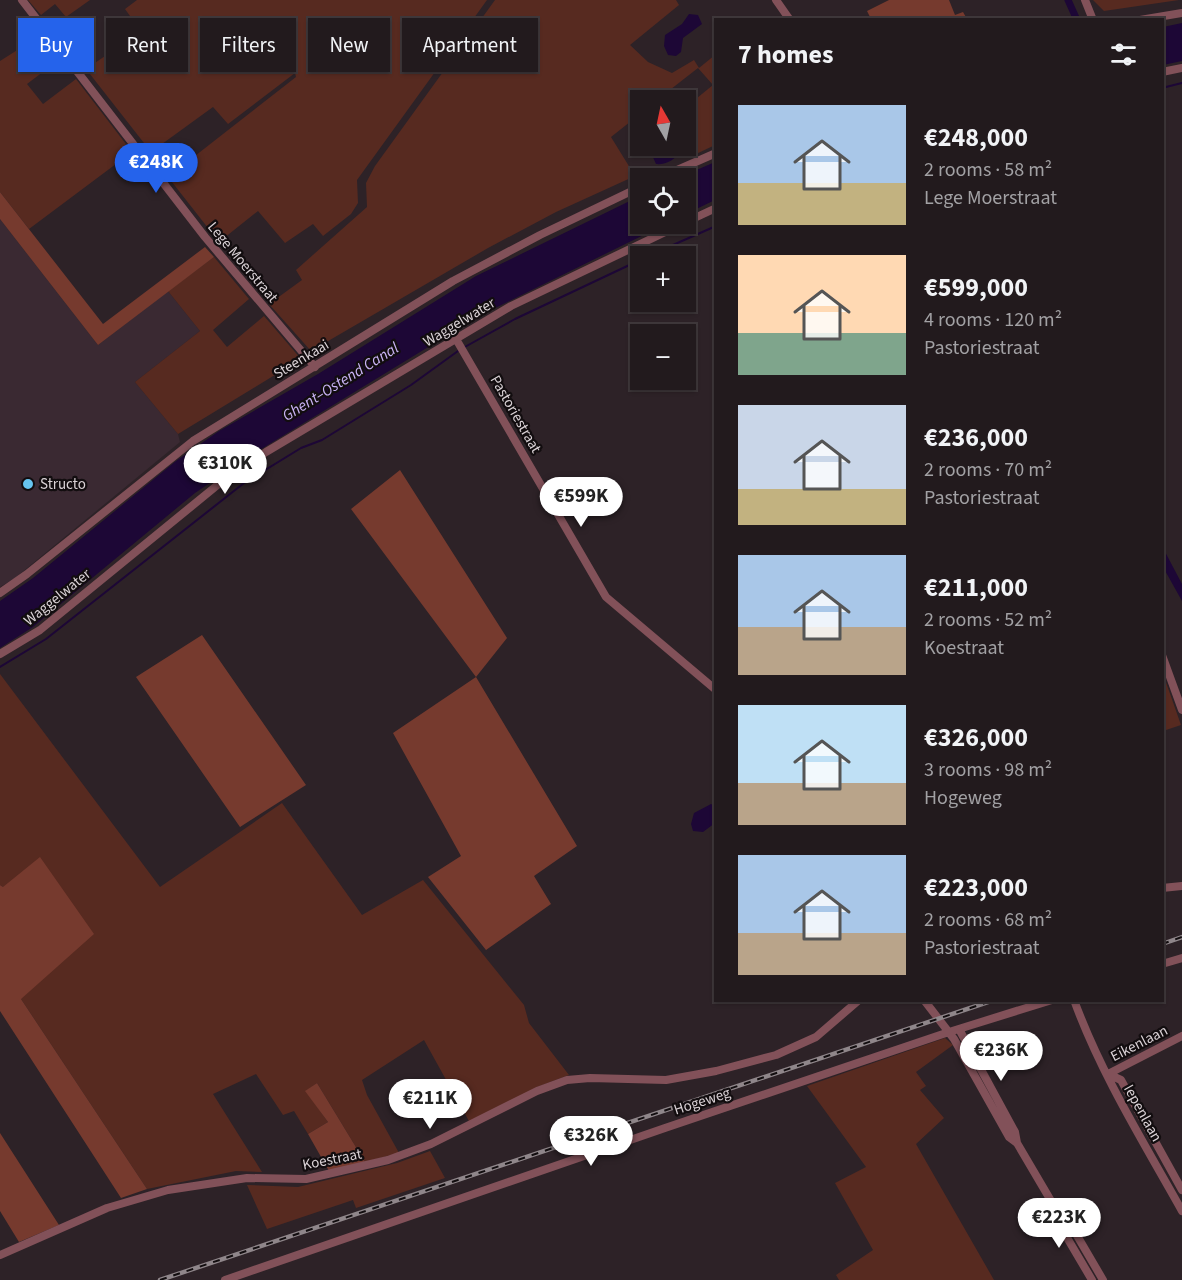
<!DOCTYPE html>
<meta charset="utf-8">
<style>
:root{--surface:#221a1d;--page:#2e272a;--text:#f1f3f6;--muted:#a2a1a4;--line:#3f383b;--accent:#2563eb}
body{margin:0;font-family:"Source Sans 3",sans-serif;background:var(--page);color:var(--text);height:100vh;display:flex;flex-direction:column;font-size:22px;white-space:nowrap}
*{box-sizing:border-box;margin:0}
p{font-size:20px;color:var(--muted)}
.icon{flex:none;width:33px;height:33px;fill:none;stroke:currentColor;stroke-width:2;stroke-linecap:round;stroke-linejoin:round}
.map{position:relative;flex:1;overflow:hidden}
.side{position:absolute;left:714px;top:18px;width:450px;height:984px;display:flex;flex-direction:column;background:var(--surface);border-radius:0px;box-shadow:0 2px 4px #0004,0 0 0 2px var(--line)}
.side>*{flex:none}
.top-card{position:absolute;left:18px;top:18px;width:570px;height:54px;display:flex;gap:12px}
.needle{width:39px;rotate:351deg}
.buttons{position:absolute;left:630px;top:90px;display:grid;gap:12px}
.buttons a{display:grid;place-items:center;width:66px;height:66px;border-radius:0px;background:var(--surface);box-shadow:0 2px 4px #0004,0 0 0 2px var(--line);font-size:30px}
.price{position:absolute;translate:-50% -51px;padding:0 14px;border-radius:21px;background:#fff;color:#222;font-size:20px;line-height:39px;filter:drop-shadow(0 2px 3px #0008)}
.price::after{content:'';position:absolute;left:50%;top:36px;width:18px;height:14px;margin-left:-9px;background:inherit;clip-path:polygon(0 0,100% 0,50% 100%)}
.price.selected{background:var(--accent);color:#fff}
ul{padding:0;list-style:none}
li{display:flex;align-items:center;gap:18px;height:150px;padding:0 24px}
li span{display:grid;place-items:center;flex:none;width:168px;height:120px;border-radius:0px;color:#555}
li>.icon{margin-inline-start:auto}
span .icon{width:72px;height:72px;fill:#fffc;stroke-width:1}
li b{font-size:26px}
h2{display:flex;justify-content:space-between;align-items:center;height:72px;padding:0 24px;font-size:26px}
.tag{padding:0 21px;border-radius:0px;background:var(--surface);box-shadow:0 2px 4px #0004,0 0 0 2px var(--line);font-size:21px;line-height:54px}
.tag.selected{background:var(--accent);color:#fff}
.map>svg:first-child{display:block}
.built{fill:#3a2932}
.green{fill:#572a20}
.forest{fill:#763a2e}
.water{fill:#1d0736}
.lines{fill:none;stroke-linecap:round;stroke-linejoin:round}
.stream{stroke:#1d0736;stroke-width:2}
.canal{stroke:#1d0736;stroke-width:7}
.minor{stroke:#825159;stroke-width:8}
.rail-casing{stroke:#8f868a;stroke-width:4.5}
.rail{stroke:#120d0f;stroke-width:2;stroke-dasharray:7;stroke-linecap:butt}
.poi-dot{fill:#66c4ef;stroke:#120d0f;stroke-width:2}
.labels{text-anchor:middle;stroke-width:4.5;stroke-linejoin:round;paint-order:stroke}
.street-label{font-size:15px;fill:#dad2d6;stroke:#120d0f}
.poi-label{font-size:15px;fill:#dad2d6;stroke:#120d0f;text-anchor:start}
.water-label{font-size:16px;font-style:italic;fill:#c8b2f3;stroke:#120d0f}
</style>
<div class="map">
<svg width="1182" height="1280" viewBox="0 0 1182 1280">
<rect width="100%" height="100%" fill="#2d2227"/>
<path class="built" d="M 0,219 L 98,345 L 168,291 L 200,331 L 135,382 L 178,434 L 180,442 L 15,578 L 0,587 Z"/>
<path class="green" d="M 28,0 L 90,0 L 66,17 L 55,4 L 41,15 Z
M 137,0 L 487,0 L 357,180 L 358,203 L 351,214 L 323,236 L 313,224 L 285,243 L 258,211 L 219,242 L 168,177 L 296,77 L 295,73 L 228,124 L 213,107 L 151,152 L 86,69 L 130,39 L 119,23 L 130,16 L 125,9 Z
M 495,0 L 676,0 L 679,5 L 630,45 L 648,62 L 672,73 L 694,60 L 699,68 L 715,55 L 715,145 L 694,155 L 686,143 L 686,107 L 713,85 L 698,68 L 657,100 L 640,100 L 640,114 L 611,137 L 635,176 L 556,212 L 488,248 L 311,351 L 269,304 L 302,280 L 296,270 L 367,207 L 366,183 L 375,166 Z
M 1093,0 L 1179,0 L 1104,11 Z
M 41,35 L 60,59 L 27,84 L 43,104 L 76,79 L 132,152 L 29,229 L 0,192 L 0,61 Z
M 214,257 L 249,299 L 213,330 L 227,347 L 264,316 L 301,359 L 178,434 L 135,382 L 200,331 L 168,291 Z
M 1162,671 L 1181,725 L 1163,731 L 1162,731 Z
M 0,674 L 160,887 L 282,803 L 362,915 L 423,880 L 524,1005 L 529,1023 L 569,1075 L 537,1087 L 470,1123 L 424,1040 L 362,1080 L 367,1095 L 399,1153 L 365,1162 L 317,1083 L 306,1091 L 328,1122 L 308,1134 L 294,1111 L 283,1115 L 256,1074 L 213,1094 L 262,1172 L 236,1171 L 147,1189 L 21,999 L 3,887 L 0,885 Z
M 945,1038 L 953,1045 L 916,1072 L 926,1086 L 920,1090 L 944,1118 L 916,1144 L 994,1280 L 839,1280 L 836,1275 L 873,1250 L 835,1183 L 866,1167 L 807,1086 Z
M 430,1151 L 445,1178 L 356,1208 L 353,1200 L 267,1229 L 247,1185 L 298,1187 L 397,1163 Z"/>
<path class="forest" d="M 889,0 L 949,0 L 955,15 L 963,12 L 967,19 L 871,19 L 867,11 Z
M 0,192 L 103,324 L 205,247 L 214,257 L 98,345 L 0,219 Z
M 400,470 L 507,638 L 476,677 L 577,846 L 534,876 L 551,904 L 486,950 L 428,877 L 461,856 L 393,733 L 476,677 L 351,509 Z
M 202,635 L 306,785 L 240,827 L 136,677 Z
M 40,857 L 94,934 L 21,999 L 147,1189 L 121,1198 L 0,1011 L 0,885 L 3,887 Z
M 317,1083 L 365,1162 L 329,1171 L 308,1134 L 328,1122 L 305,1091 Z
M 0,1133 L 59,1225 L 19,1242 L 0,1211 Z"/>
<path class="water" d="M 689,14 L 698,15 L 702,24 L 683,38 L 681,52 L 676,56 L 668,55 L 664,46 L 665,35 L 682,24 Z
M 1182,23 L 1182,61 L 1163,65 L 1163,27 Z
M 662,146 L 676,146 L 679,150 C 677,160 665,165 656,164 L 652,155 L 653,151 Z
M 715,162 L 715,200 L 686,214 L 686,178 L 678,178 Z
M 640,196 L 640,224 L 666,224 L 479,316 L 250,456 L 195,493 L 33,627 L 0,648 L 0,601 L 33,578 L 176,461 L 219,431 L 318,374 L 476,276 Z
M 1163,548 L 1182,584 L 1182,601 L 1163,567 Z
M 711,804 L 715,806 L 715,823 L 703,832 L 693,831 L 691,824 L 694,813 Z"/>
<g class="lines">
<path class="stream" d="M 1162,88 L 1182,83
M 648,256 L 716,226
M 463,348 L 515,319 L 640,260
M 0,667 L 46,639 L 244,483 L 301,448 L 322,440 L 411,385 L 458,351"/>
<path class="canal" d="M 1068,0 L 1077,20"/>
<path class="minor" d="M 22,0 L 205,237 L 315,367
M 776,0 L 790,20
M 1085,0 L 1093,20
M 1140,20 L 1182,13
M 1162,72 L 1182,68
M 659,178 L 716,153
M 686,222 L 716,208
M 456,339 L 606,597 L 716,690
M 0,593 L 27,574 L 193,441 L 453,281 L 540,235 L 640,187
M 0,654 L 40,630 L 220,483 L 266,452 L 511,306 L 682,224
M 1162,655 L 1182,710
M 1162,888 L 1182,886
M 1162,964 L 1182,958
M 924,1000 L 954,1039 L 1009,1137 L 1017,1143
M 1074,1000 C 1101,1074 1144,1143 1182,1211
M 959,1029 L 1015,1132 L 1017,1143 L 1057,1211 L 1065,1215 L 1103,1280
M 1108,1074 L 1121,1080 L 1182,1190
M 1108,1074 L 1182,1036
M 1057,1211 L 1056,1219 L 1092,1280
M 0,1255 L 107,1208 L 168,1190 L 247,1178 L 306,1179 L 388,1160 L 431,1144 L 537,1091 L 567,1080 L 590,1078 L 666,1080 L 716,1071 L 776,1055 L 816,1037 L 859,1000
M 225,1280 L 665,1128 L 949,1032 L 1052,1000"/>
<g class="rail-casing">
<path id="rail" d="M 1162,944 L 1182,937
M 160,1280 L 994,1000"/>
</g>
<use href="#rail" class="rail"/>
</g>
<circle class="poi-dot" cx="28" cy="484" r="6"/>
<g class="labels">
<g class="street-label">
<text transform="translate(243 262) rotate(50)" y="5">Lege Moerstraat</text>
<text transform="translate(459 322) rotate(-31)" y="5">Waggelwater</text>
<text transform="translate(301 359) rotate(-31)" y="5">Steenkaai</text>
<text transform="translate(516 414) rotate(60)" y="5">Pastoriestraat</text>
<text transform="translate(57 597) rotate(-39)" y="5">Waggelwater</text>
<text transform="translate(1139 1043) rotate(-27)" y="5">Eikenlaan</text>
<text transform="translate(702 1101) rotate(-18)" y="5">Hogeweg</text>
<text transform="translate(1143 1113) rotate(61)" y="5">Iepenlaan</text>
<text transform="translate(332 1159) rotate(-11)" y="5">Koestraat</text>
</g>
<g class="poi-label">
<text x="40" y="489">Structo</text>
</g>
<g class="water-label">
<text transform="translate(340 381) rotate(-32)" y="6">Ghent–Ostend Canal</text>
</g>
</g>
</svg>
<div class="buttons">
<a><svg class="needle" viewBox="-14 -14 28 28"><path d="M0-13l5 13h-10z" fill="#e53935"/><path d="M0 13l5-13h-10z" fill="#a2a1a4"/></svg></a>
<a><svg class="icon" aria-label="locate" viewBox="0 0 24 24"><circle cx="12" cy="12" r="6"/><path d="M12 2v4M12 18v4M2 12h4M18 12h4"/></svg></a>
<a>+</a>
<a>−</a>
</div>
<b class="price selected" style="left:156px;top:194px">€248K</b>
<b class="price" style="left:225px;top:495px">€310K</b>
<b class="price" style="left:581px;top:528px">€599K</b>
<b class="price" style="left:1001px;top:1082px">€236K</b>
<b class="price" style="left:430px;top:1130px">€211K</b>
<b class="price" style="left:591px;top:1167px">€326K</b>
<b class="price" style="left:1059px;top:1249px">€223K</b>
<div class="top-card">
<a class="tag selected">Buy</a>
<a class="tag">Rent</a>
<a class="tag">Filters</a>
<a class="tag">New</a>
<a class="tag">Apartment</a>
</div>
<section class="side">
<h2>7 homes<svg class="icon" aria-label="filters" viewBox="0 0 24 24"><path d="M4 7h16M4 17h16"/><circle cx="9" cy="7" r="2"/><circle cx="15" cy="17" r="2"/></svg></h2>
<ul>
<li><span style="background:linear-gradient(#a9c7e8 65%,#c2b280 0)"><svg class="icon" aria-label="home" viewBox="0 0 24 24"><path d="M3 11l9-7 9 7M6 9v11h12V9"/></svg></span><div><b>€248,000</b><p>2 rooms · 58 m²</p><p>Lege Moerstraat</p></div></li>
<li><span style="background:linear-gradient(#ffd9b3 65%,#7fa58c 0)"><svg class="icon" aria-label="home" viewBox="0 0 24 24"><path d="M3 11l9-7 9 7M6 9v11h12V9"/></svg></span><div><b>€599,000</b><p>4 rooms · 120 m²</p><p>Pastoriestraat</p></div></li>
<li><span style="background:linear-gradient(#c9d6e8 70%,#c2b280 0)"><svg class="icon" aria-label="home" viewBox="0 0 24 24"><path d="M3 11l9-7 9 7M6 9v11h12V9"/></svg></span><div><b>€236,000</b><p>2 rooms · 70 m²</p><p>Pastoriestraat</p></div></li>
<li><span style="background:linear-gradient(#a9c7e8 60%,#b9a48a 0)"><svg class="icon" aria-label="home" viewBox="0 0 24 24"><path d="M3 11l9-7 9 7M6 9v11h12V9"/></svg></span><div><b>€211,000</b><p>2 rooms · 52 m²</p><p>Koestraat</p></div></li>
<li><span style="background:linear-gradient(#bfe0f5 65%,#b9a48a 0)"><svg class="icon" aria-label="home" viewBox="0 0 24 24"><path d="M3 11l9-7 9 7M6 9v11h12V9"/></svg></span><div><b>€326,000</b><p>3 rooms · 98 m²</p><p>Hogeweg</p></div></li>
<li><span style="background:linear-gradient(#a9c7e8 65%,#b9a48a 0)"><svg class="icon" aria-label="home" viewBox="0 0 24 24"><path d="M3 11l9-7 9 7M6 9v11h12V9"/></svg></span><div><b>€223,000</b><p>2 rooms · 68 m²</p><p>Pastoriestraat</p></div></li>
</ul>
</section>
</div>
